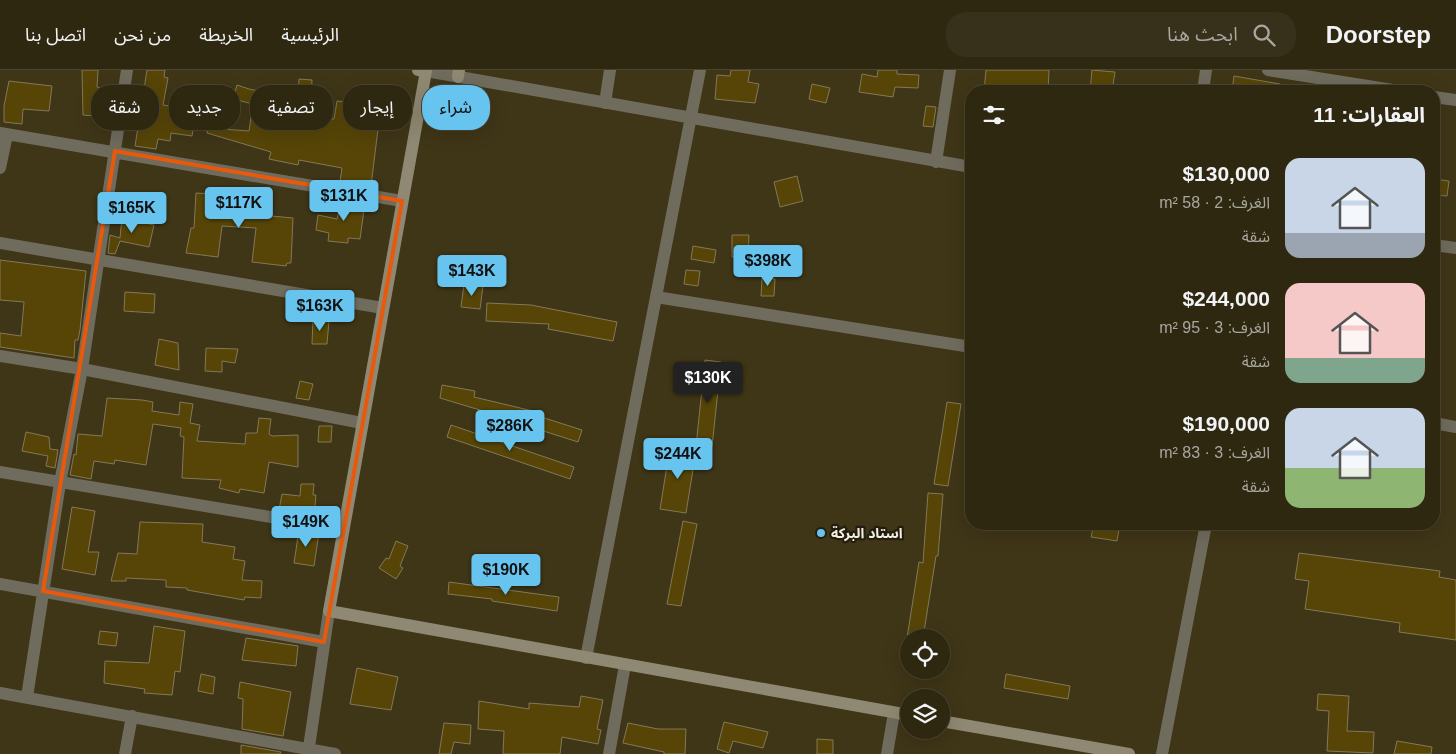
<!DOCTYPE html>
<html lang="ar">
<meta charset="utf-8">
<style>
:root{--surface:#2f2811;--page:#37301a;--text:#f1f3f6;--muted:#a7a69f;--line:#4a4431;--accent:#67c4ef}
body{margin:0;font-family:Arial,"Noto Sans Arabic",sans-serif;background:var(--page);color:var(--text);direction:rtl;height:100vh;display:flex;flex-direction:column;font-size:19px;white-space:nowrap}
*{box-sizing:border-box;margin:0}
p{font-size:16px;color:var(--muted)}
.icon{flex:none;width:28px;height:28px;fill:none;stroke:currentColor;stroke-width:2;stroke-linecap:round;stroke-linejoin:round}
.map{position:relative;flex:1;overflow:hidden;direction:ltr}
.panel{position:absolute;left:965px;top:15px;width:475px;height:445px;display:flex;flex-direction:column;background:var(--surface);border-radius:20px;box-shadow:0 5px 20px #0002,0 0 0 1px var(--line);direction:rtl}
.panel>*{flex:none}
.guide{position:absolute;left:15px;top:15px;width:475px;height:45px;direction:rtl;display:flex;gap:10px}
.controls{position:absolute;left:900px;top:559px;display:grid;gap:10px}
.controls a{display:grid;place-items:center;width:50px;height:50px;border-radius:50%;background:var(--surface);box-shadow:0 5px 20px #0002,0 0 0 1px var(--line);font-size:25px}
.price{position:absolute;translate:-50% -42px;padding:0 11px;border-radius:5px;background:var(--accent);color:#111;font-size:16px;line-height:32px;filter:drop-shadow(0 1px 2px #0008)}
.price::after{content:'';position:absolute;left:50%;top:30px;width:15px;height:11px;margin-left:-8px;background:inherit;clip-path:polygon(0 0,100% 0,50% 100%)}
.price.current{background:#222;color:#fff}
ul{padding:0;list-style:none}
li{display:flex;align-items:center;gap:15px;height:125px;padding:0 15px}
li span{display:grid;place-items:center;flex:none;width:140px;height:100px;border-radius:15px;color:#555}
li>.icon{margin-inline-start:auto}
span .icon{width:60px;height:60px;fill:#fffc;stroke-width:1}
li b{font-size:21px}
h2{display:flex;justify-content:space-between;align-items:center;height:60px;padding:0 15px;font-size:21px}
.chip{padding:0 18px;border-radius:20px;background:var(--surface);box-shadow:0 5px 20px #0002,0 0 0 1px var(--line);font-size:18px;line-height:45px}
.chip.current{background:var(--accent);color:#111}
header{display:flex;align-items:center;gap:30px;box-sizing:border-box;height:70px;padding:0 25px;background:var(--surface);border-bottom:1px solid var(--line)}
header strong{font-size:24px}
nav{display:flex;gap:28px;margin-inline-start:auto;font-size:18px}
.search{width:350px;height:45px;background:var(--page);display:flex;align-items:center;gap:12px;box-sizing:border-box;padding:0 18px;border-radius:20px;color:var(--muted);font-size:19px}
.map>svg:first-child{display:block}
.building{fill:#564507;stroke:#837958}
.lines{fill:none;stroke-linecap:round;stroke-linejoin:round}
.street{stroke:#6f6b5d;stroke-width:12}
.secondary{stroke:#8f8872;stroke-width:12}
.marked{fill:none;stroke:#e8590c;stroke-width:4;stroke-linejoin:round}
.poi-dot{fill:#67c4ef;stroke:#221d10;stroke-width:2}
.labels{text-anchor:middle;stroke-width:4.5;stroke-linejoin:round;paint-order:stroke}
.poi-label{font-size:14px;font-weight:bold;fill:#f4eedd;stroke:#221d10;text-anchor:start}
</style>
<header>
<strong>Doorstep</strong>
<div class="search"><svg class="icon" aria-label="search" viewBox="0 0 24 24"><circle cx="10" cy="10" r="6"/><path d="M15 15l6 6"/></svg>ابحث هنا</div>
<nav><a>الرئيسية</a><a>الخريطة</a><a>من نحن</a><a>اتصل بنا</a></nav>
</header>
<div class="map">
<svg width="1456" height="684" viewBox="0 0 1456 684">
<rect width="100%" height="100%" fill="#3f3517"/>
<path class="building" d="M 82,0 L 98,0 L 97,17 L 110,20 L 106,47 L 83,45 Z
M 147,0 L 165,0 L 164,7 L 168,8 L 163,35 L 196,40 L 192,66 L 171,63 L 170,71 L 158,69 L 156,79 L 135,76 Z
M 731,0 L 750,0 L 748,12 L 759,14 L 755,33 L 715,29 L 717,5 L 730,6 Z
M 878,0 L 897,0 L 897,4 L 919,5 L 918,18 L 895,17 L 893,27 L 859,22 L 862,4 L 877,7 Z
M 986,0 L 1049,0 L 1048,21 L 984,21 Z
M 1092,0 L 1115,2 L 1112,21 L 1090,21 Z
M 1234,6 L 1280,14 L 1280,21 L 1232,21 Z
M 299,9 L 312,10 L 310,48 L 334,49 L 337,31 L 347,32 L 347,23 L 375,24 L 375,22 L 394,24 L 392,45 L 381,44 L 380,59 L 378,59 L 371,116 L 340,112 L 342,98 L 299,90 L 298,95 L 269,89 L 271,82 L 207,63 L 208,58 L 249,61 L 253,34 L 233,29 L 237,15 L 249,19 L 298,28 Z
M 9,11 L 52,16 L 49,41 L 23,39 L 22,54 L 4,52 L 4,36 Z
M 812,14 L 830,18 L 826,33 L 809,29 Z
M 197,21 L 227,29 L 223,45 L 195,39 Z
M 926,36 L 936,37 L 933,57 L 923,56 Z
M 797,106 L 803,131 L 780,137 L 774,112 Z
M 1434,109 L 1449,111 L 1447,126 L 1434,125 Z
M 196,123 L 251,126 L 250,144 L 293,148 L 291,193 L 287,193 L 286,196 L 252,192 L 256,158 L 222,156 L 218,187 L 186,183 L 191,158 L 194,158 Z
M 342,129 L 365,133 L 360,169 L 348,168 L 348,173 L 328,171 L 329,163 L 316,160 L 318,145 L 337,149 Z
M 122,147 L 146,149 L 145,153 L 154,155 L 149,177 L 120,171 L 115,184 L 108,183 L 110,165 L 120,168 Z
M 732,165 L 749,165 L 748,188 L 732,187 Z
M 693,176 L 716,180 L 714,193 L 691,189 Z
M 0,190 L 86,201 L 80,260 L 78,270 L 75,270 L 74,288 L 0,277 L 0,263 L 21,266 L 24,232 L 0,230 Z
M 686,200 L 700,201 L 698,216 L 684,214 Z
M 762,208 L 775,209 L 774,226 L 761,226 Z
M 464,214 L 483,216 L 480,239 L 461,237 Z
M 125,222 L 155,224 L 154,243 L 124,241 Z
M 487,233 L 531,235 L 617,252 L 613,271 L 548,259 L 549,254 L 486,251 Z
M 313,249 L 329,251 L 327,274 L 312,274 Z
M 159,269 L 178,273 L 179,300 L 155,295 Z
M 206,278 L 238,279 L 235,293 L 222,291 L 222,302 L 205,301 Z
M 705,290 L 721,292 L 712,377 L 696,376 Z
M 300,311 L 313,314 L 309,330 L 296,328 Z
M 442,315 L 475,321 L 474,327 L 537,342 L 533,356 L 440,328 Z
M 107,328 L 142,330 L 153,332 L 152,341 L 179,345 L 180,332 L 193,334 L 190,353 L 200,355 L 197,371 L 245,374 L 246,363 L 257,363 L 259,348 L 271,349 L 269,364 L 272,366 L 298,365 L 298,397 L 269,392 L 264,423 L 240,419 L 239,423 L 219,418 L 221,410 L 182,408 L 184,367 L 180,366 L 181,358 L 153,354 L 146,395 L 115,390 L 114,394 L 94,391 L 91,409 L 70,405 L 74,384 L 76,385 L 78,364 L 102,366 Z
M 947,332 L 961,334 L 948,416 L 934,414 Z
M 538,346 L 582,360 L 578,372 L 534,358 Z
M 451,355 L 574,397 L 570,409 L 447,367 Z
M 319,356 L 332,356 L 331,372 L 318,372 Z
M 26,362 L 49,367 L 50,379 L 58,380 L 55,398 L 46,396 L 48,386 L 22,381 Z
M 670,377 L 696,381 L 686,443 L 660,439 Z
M 301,414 L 314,414 L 313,425 L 316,425 L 314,446 L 279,440 L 282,424 L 300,426 Z
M 928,423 L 943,424 L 938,486 L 936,486 L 923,568 L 907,568 L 919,492 L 923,493 Z
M 72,437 L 95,441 L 88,482 L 99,482 L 95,505 L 62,499 Z
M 683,451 L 697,454 L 681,536 L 667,534 Z
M 140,452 L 203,454 L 202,472 L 235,477 L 233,489 L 245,491 L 242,510 L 262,511 L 261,528 L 245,527 L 244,530 L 187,520 L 187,518 L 166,517 L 166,510 L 126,508 L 126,511 L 111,511 L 118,483 L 137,484 Z
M 1094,454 L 1120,454 L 1117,471 L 1091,467 Z
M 299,460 L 319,463 L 314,496 L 294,493 Z
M 396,471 L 408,476 L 400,496 L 403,498 L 396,509 L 379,498 L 386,488 L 389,489 Z
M 1299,483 L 1440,501 L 1439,507 L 1456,510 L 1456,570 L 1399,562 L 1400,553 L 1305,539 L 1309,511 L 1295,509 Z
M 449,512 L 559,527 L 557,541 L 492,531 L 492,529 L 448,524 Z
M 154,556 L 185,561 L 180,602 L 175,601 L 172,625 L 144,623 L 145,619 L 104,613 L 105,591 L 149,593 Z
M 100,561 L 118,563 L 116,576 L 98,574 Z
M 246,568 L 298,576 L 296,596 L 242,590 Z
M 357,598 L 398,607 L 391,640 L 350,634 Z
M 201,604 L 215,607 L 213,624 L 198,621 Z
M 1006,604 L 1070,616 L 1068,629 L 1004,618 Z
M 240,612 L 291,622 L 283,666 L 242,659 L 243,629 L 238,628 Z
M 1318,624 L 1349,626 L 1347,661 L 1374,662 L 1373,683 L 1327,681 L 1329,641 L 1317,640 Z
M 581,626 L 603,630 L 597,659 L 601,660 L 598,674 L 562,667 L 560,684 L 503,684 L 504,661 L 478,659 L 479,631 L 529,639 L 529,633 L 579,637 Z
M 724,652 L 768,662 L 763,678 L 733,671 L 729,683 L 717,679 Z
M 444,653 L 471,655 L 470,674 L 454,672 L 451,684 L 439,684 Z
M 628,653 L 658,659 L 686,659 L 685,684 L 664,684 L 664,682 L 623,673 Z
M 817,669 L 833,670 L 833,684 L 817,684 Z
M 1397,671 L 1432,677 L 1431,684 L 1394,684 Z
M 241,675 L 281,682 L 280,684 L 241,684 Z"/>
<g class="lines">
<path class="street" d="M 1268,0 L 1399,21
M 426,1 L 971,97
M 1203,21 L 1206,0
M 1434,27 L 1456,30
M 605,33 L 610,0
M 0,63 L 402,131
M 936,92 L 950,0
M 0,98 L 7,65
M 0,173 L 383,238
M 1434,175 L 1456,178
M 656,227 L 971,277
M 0,286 L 82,299 L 362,353
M 1434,353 L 1456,357
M 0,402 L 343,459
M 0,514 L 324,572
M 586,588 L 700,0
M 0,623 L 335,684
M 27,627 L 60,413 L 82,299 L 127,0
M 125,684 L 132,646
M 308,684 L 329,541
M 609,684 L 625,595
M 887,684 L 894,643
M 1162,684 L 1206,454"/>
<path class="secondary" d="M 418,0 L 426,1 L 329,541 L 909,645
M 458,7 L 459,0
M 941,651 L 1129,684"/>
</g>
<path class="marked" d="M 115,81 L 402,131 L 324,572 L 43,521 Z"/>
<circle class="poi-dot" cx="821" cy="463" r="5"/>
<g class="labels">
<g class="poi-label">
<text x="831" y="468">استاد البركة</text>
</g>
</g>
</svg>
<div class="controls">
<a><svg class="icon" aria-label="locate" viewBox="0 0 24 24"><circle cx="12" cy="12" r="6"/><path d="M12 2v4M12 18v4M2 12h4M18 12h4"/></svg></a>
<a><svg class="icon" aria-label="layers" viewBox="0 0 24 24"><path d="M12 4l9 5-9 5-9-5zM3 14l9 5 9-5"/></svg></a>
</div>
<b class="price" style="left:344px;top:152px">$131K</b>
<b class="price" style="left:239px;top:159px">$117K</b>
<b class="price" style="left:132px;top:164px">$165K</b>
<b class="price" style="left:768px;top:217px">$398K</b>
<b class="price" style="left:472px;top:227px">$143K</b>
<b class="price" style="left:320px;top:262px">$163K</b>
<b class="price current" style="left:708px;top:334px">$130K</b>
<b class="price" style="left:510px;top:382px">$286K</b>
<b class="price" style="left:678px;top:410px">$244K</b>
<b class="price" style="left:306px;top:478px">$149K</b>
<b class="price" style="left:506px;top:526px">$190K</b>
<div class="guide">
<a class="chip current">شراء</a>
<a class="chip">إيجار</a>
<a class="chip">تصفية</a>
<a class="chip">جديد</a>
<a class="chip">شقة</a>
</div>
<section class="panel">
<h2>العقارات: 11<svg class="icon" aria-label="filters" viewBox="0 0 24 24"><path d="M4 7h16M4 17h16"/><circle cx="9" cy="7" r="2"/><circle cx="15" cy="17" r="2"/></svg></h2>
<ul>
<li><span style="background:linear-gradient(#c9d6e8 75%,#9aa5b1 0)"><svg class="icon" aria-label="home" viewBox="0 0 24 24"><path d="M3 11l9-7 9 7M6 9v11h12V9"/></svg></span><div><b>$130,000</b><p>الغرف: 2 · 58 m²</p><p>شقة</p></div></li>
<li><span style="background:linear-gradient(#f6c9c9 75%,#7fa58c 0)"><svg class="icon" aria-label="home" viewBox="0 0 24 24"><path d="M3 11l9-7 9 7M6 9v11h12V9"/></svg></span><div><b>$244,000</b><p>الغرف: 3 · 95 m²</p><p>شقة</p></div></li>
<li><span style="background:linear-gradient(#c9d6e8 60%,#8fb573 0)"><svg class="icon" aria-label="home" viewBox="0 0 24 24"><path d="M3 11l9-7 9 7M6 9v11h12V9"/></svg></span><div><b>$190,000</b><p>الغرف: 3 · 83 m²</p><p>شقة</p></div></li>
</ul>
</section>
</div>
